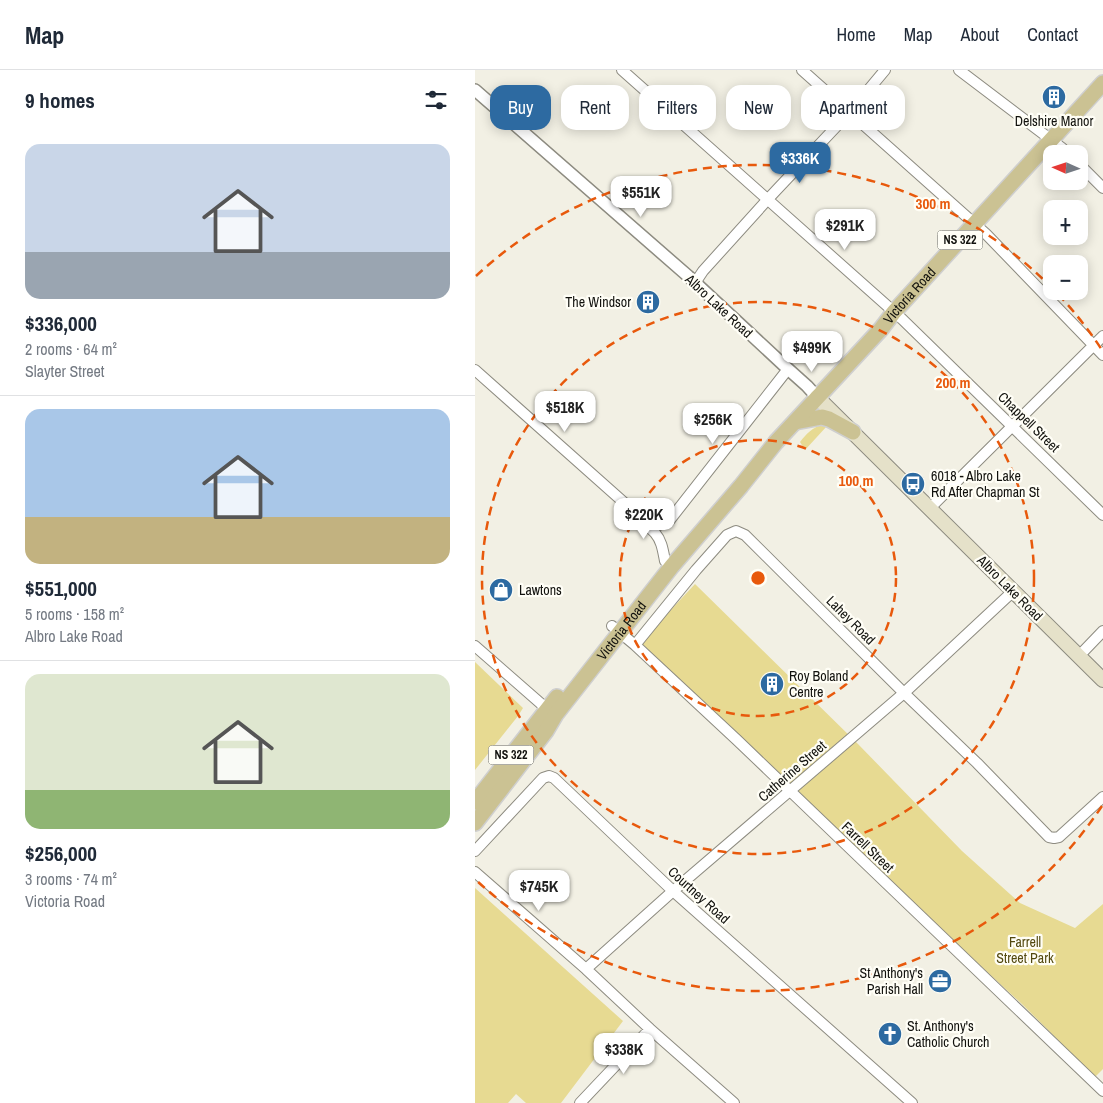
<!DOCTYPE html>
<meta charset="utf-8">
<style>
:root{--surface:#fff;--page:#f2f2f3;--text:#1f2937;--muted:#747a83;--line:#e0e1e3;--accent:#2d6aa1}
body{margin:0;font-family:"Archivo Narrow",sans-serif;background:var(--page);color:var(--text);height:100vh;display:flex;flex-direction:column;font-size:19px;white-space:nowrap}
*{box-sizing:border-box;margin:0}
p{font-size:16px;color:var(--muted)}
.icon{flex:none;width:28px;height:28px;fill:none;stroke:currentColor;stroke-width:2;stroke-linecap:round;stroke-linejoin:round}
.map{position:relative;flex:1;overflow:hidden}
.drawer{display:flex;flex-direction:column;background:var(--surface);width:475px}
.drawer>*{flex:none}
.hud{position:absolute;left:15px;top:15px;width:475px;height:45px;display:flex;gap:10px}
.needle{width:32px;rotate:273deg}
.tools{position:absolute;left:568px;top:75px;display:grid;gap:10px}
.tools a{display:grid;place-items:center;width:45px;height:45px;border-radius:10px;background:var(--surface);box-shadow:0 2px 12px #0003;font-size:25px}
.price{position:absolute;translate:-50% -42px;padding:0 11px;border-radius:10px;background:#fff;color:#222;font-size:16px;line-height:32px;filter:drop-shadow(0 1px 2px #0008)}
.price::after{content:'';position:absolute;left:50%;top:30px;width:15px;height:11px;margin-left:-8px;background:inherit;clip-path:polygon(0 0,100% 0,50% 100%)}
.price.selected{background:var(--accent);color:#fff}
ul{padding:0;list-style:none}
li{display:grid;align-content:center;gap:10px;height:265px;padding:0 25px}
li+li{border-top:1px solid var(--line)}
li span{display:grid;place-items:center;height:155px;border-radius:15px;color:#555}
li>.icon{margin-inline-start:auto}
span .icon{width:90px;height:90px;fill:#fffc;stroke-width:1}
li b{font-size:21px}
h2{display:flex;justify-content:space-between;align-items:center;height:60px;padding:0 25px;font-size:21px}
.pill{padding:0 18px;border-radius:15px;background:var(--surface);box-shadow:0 2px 12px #0003;font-size:18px;line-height:45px}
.pill.selected{background:var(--accent);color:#fff}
header{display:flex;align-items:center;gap:30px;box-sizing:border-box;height:70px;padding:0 25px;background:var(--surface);border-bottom:1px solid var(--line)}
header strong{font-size:24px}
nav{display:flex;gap:28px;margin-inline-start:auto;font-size:18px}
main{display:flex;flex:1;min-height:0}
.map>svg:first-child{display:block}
.green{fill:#e7da92}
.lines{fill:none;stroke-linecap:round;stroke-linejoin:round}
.minor-casing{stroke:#8d8b80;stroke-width:12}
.tertiary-casing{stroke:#8d8b80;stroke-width:14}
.secondary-casing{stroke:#8d8b80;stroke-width:16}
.primary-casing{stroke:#cfcfcf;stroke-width:18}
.minor{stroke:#fff;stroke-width:10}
.tertiary{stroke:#fff;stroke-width:11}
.secondary{stroke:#e5e1c9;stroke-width:14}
.primary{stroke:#cbc293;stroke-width:15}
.ring{fill:none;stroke:#e8590c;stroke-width:2.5;stroke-dasharray:9 6}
.labels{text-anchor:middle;stroke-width:4.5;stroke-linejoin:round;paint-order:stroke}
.shield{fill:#fffef6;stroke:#585853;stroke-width:1}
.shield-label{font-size:12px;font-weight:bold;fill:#11110d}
.poi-label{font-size:14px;fill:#11110d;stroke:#fffef6;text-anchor:start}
.street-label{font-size:14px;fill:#11110d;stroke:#fffef6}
.park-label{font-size:14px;fill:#534910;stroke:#fffef6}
.centre{fill:#e8590c;stroke:#fffef6;stroke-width:2.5}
.ring-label{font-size:15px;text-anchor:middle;font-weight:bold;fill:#e8590c;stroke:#fffef6;stroke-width:4.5;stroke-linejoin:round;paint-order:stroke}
</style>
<header>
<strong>Map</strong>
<nav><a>Home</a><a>Map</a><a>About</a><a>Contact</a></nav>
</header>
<main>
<section class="drawer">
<h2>9 homes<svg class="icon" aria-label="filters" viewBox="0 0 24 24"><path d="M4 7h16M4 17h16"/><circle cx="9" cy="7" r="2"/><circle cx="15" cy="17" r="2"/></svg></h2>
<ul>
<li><span style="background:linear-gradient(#c9d6e8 70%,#9aa5b1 0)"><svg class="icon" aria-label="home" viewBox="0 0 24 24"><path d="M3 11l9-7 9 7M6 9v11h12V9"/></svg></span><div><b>$336,000</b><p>2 rooms · 64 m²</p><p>Slayter Street</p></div></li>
<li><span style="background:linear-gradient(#a9c7e8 70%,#c2b280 0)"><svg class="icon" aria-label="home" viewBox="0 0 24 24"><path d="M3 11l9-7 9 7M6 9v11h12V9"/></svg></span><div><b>$551,000</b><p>5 rooms · 158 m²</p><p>Albro Lake Road</p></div></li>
<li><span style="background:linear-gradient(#dfe7d0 75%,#8fb573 0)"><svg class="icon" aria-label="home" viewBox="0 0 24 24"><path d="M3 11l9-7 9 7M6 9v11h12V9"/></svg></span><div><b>$256,000</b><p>3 rooms · 74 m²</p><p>Victoria Road</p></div></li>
</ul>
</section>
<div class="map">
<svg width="628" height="1033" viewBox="0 0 628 1033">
<rect width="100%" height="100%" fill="#f2f0e4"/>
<path class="green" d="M 348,354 L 352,356 L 330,380 L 325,372 C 333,362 336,359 348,354 Z
M 220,514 L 383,674 L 487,781 L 545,833 L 600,858 L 628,834 L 628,999 L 620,1007 L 549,936 L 322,726 L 163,575 Z
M 0,592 L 48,638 L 43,646 L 0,700 Z
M 0,818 L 148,951 L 86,1033 L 51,1033 L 41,1024 L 33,1033 L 0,1033 Z"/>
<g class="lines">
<g class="minor-casing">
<path id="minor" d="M 147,0 L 427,249 L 628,445
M 327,0 L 511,164 L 628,285
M 484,0 L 587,78 L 593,84
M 604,94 L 628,118
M 220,213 L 228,201 L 293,129 L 375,42 L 410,0
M 0,300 L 163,445 C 168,453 174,457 180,463 C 187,471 188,481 190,491
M 455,438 L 628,266
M 166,446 L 184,455 L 194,451 L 313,299
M 137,556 L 160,575 L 262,670 L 628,1021
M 160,575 L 221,500 L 252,465 L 261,461 L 270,465 L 429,623 L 502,693 L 574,767 L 579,768 L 584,767 L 628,727
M 0,576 L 72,639 L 78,642
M 603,587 L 628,561
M 0,781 L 68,708 L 74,706 L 79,708 L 198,821 L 437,1033
M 0,802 L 111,899 L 175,959 L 259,1033
M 111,899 L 198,821 L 429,623 L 533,526 L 538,520
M 105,1033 L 175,959"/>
</g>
<g class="tertiary-casing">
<path id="tertiary" d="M 0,20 L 213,206 L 313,299 L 332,316 L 342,327"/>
</g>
<g class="secondary-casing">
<path id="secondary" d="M 342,327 L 628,610"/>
</g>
<g class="primary-casing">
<g id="primary">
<path d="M 320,352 L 347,347 L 354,349 L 378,362"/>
<path d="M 0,732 L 82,627"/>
<path id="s1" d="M 0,753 L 71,661 L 81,644 L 197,496 L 266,416 L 301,372 L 406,259 L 419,242 L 628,13"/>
</g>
</g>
<use href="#minor" class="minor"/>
<use href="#tertiary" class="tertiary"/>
<use href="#secondary" class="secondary"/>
<use href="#primary" class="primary"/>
</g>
<g class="ring">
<circle cx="283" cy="508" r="138"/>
<circle cx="283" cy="508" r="276"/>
<path d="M627 736A413 413 0 0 1 1 810M1 206A413 413 0 0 1 575 216M583 224A413 413 0 0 1 627 280"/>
</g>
<defs>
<g id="building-disc" transform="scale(1.25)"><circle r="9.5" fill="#2d6aa1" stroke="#fffef6"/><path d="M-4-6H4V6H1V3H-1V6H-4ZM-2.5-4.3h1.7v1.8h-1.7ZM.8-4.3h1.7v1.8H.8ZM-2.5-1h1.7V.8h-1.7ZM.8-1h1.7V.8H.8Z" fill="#fff"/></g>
<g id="bus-disc" transform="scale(1.25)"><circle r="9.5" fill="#2d6aa1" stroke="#fffef6"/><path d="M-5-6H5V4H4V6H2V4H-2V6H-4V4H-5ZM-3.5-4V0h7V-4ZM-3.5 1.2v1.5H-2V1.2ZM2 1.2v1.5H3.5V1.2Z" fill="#fff"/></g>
<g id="shop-disc" transform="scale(1.25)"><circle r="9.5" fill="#2d6aa1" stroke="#fffef6"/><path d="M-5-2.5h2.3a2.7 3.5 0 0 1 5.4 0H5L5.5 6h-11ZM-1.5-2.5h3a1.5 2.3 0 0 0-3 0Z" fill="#fff"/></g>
<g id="office-disc" transform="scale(1.25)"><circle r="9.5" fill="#2d6aa1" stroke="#fffef6"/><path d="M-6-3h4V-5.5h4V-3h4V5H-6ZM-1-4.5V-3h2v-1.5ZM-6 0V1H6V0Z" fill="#fff"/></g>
<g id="church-disc" transform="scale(1.25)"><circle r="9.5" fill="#2d6aa1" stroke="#fffef6"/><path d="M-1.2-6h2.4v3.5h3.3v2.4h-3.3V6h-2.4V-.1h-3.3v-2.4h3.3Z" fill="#fff"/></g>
</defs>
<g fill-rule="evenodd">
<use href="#building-disc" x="579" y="27"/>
<use href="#building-disc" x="173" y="232"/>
<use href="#bus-disc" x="438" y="414"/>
<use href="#shop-disc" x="26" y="520"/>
<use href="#building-disc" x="297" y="614"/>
<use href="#office-disc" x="465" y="911"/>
<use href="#church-disc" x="415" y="964"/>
</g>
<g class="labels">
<g class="shield">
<rect x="462.5" y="160.5" width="45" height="19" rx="4"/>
<rect x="13.5" y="675.5" width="45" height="19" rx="4"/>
</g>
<g class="shield-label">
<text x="485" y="174">NS 322</text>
<text x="36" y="689">NS 322</text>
</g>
<g class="poi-label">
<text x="579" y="56" text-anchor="middle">Delshire Manor</text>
<text x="156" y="237" text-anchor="end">The Windsor</text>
<text x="456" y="411">6018 - Albro Lake<tspan x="456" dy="16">Rd After Chapman St</tspan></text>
<text x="44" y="525">Lawtons</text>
<text x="314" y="611">Roy Boland<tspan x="314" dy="16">Centre</tspan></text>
<text x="448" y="908" text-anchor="end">St Anthony's<tspan x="448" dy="16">Parish Hall</tspan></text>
<text x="432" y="961">St. Anthony's<tspan x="432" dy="16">Catholic Church</tspan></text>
</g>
<g class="street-label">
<text dy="5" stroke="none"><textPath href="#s1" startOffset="684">Victoria Road</textPath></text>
<text transform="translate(244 236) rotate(43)" y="5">Albro Lake Road</text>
<text transform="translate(554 352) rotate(44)" y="5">Chappell Street</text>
<text transform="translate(535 518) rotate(45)" y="5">Albro Lake Road</text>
<text transform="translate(376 550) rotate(45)" y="5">Lahey Road</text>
<text dy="5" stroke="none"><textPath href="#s1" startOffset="242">Victoria Road</textPath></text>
<text transform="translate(317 701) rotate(-41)" y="5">Catherine Street</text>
<text transform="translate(393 777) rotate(44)" y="5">Farrell Street</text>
<text transform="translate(224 825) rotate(42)" y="5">Courtney Road</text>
</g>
<g class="park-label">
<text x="550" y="877">Farrell<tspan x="550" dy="16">Street Park</tspan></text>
</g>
</g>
<circle cx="283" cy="508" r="8" class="centre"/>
<g class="ring-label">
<text x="458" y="139">300 m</text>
<text x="478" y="318">200 m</text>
<text x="381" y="416">100 m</text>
</g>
</svg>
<div class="tools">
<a><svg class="needle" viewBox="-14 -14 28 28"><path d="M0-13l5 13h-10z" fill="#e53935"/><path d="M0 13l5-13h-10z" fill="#747a83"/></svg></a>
<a>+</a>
<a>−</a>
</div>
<b class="price selected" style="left:325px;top:114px">$336K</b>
<b class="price" style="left:166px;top:148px">$551K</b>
<b class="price" style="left:370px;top:181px">$291K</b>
<b class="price" style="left:337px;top:303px">$499K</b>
<b class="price" style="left:90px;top:363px">$518K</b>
<b class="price" style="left:238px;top:375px">$256K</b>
<b class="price" style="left:169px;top:470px">$220K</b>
<b class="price" style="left:64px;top:842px">$745K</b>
<b class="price" style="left:149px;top:1005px">$338K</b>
<div class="hud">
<a class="pill selected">Buy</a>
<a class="pill">Rent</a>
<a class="pill">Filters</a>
<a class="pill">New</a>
<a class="pill">Apartment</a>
</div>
</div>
</main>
